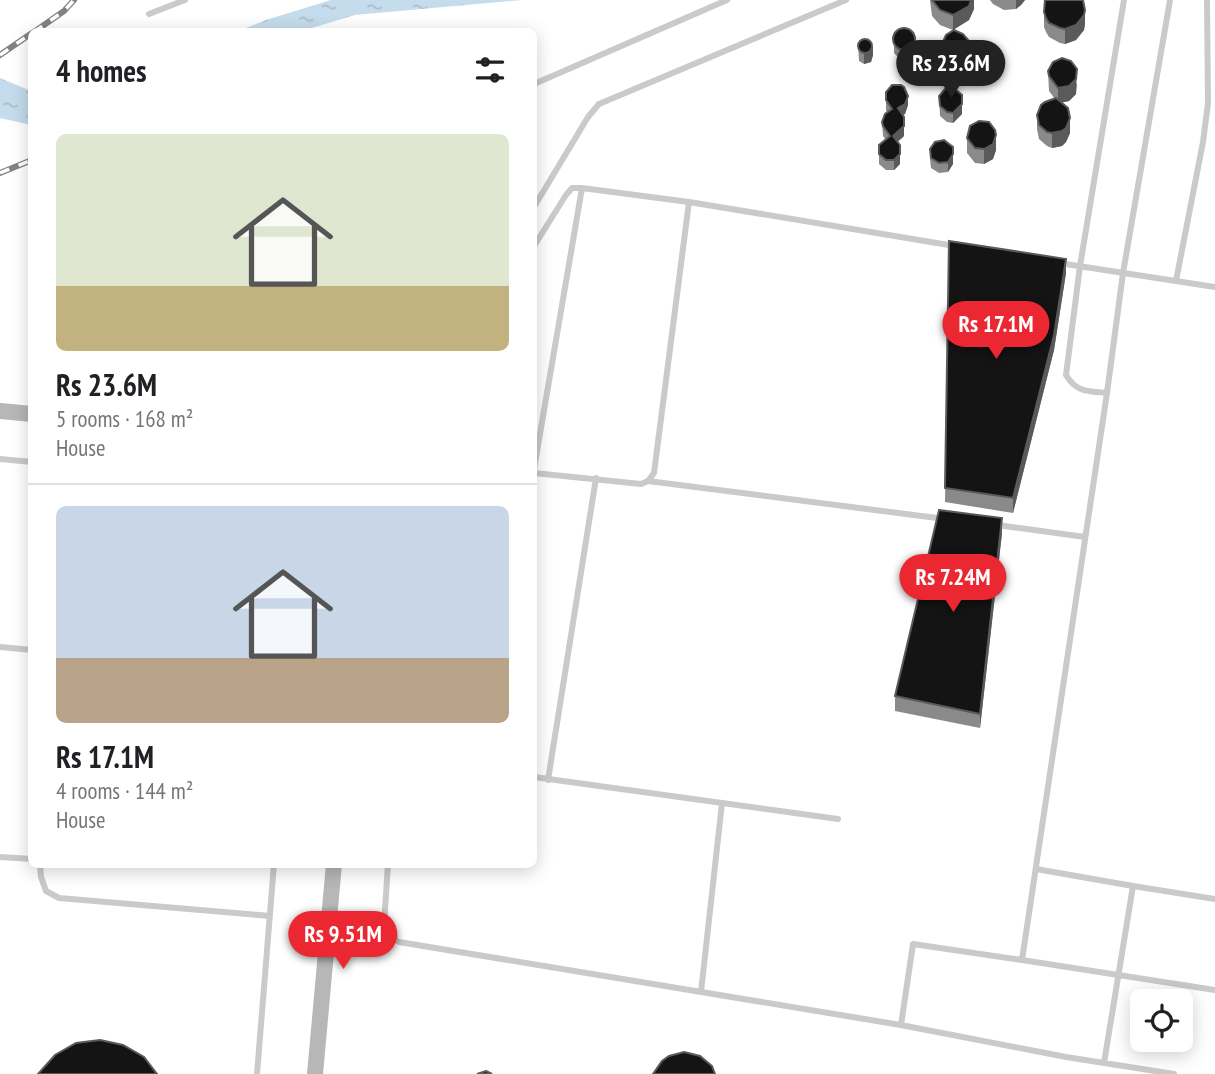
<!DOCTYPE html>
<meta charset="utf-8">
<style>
:root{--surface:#fff;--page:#f2f2f2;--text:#202124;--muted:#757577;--line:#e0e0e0;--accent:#eb2832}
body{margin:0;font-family:"PT Sans Narrow",sans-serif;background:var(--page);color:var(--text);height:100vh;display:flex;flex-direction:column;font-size:26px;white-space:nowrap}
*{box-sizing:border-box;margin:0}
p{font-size:23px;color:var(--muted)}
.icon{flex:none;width:38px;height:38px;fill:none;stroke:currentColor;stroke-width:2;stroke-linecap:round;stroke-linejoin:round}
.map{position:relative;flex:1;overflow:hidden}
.side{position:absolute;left:28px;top:28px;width:509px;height:840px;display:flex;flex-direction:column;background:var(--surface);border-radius:10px;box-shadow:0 4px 18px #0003}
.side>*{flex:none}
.buttons{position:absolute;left:1130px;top:989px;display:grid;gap:14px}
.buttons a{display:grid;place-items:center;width:63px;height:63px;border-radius:10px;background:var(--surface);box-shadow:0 4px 18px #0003;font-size:35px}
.price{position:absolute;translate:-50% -60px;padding:0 16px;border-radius:24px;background:var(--accent);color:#fff;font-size:23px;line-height:46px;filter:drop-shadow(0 2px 4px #0008)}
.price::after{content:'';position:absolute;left:50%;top:42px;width:21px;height:16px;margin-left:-10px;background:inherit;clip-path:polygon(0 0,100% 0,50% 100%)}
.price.active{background:#222;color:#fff}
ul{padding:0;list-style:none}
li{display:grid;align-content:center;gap:14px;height:371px;padding:0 28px}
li+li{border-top:2px solid var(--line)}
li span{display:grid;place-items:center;height:217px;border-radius:10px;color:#555}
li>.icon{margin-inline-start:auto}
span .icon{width:126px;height:126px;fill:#fffc;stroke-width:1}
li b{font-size:30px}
h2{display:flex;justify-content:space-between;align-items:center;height:84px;padding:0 28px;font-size:30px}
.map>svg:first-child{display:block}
.water{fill:url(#water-ripples)}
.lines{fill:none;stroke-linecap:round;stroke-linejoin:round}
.lane{stroke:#cacaca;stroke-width:6}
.street{stroke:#cacaca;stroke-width:12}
.secondary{stroke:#b7b7b7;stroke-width:16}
.rail-casing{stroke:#828282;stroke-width:6}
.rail{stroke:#fff;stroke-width:3.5;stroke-dasharray:10;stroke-linecap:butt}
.wall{fill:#8a8a8a}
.shaded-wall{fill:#5a5a5a}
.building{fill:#141414;stroke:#5a5a5a;stroke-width:2}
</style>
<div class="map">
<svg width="1215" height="1074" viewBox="0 0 1215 1074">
<defs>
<pattern id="water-ripples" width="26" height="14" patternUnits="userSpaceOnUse" patternTransform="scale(1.75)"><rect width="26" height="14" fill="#c5dcec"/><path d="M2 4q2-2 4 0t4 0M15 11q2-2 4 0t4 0" fill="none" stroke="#aabdcb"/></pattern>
</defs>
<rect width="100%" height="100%" fill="#fff"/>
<path class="water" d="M 331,0 L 522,0 L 355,15 L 302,31 L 238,31 L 266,20 Z
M 0,78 L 31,91 L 31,125 L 0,118 Z"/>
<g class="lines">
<path class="lane" d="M 149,14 L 185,0
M 534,84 L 727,0
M 534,207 L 588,117 L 599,104 L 846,0
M 534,246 L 566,195 L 572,188 L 582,188 L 689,202 L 955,246
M 1059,263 L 1215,287
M 1176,281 L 1203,142 L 1208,103 L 1207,0
M 1107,393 C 1088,391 1077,393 1066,375 L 1080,266 L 1124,0
M 0,459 L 32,462
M 534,469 L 582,188
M 534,473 L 641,484 L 648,481 L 654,473 L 689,202
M 648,481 L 945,519
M 997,525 L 1085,537
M 0,647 L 32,650
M 534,777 L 838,819
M 548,780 L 596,478
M 0,857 L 32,859
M 40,864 L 41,877 L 46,891 L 59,898 L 270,916
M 388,864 L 384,925 L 392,938 L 399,942 L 901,1025 L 1066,1057 L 1174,1074
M 1036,869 L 1133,886
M 1022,960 L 1215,990
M 701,992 L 722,803
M 901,1025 L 913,944 L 1022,960 L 1107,393 L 1123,273 L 1170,0
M 1104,1063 L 1133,886 L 1215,899
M 257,1074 L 274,864"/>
<path class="street" d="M 328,934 L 392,938"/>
<path class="secondary" d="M 0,411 L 32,414
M 315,1074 L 334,864"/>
<g class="rail-casing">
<path id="rail" d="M 34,32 L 64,11 L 74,0
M 0,55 L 32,33
M 0,173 L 32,160"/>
</g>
<use href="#rail" class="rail"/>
</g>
<path class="wall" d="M 930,0 L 974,0 L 974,9 L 969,20 L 953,30 L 940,25 L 932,16 Z
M 990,0 L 1025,0 L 1021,5 L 1016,9 L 1004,10 L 993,4 Z
M 1044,12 L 1085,24 L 1084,30 L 1076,40 L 1065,44 L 1060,43 L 1049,37 L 1046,32 L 1044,27 Z
M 894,35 L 915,53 L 909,59 L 900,59 L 894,53 Z
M 858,44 L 873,55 L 871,62 L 864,64 L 859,61 Z
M 942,44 L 969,51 L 968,61 L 965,65 L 957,69 L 948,67 L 944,63 L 942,54 Z
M 1048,71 L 1077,84 L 1076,94 L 1069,101 L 1061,103 L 1070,133 L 1066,142 L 1062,146 L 1052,148 L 1047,146 L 1039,139 L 1037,129 L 1037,115 L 1055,99 L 1049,91 Z
M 886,92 L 908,105 L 905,114 L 903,115 L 904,136 L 898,142 L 900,164 L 894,170 L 886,170 L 879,164 L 879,145 L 886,140 L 883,136 L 882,122 L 887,112 L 886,110 Z
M 939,96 L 962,114 L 953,123 L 947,122 L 940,116 Z
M 967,138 L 996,150 L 993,159 L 984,164 L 975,163 L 967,153 Z
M 930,149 L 953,164 L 948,172 L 939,173 L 931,168 L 930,159 Z
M 949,241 L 1066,273 L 1054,350 L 1013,513 L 945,502 Z
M 1002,533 L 980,728 L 895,711 L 895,696 Z"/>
<path class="shaded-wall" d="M 971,0 L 974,0 L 974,9 L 969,20 L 953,30 L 953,15 Z
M 1016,0 L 1025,0 L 1021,5 L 1016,9 Z
M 1085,10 L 1085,24 L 1084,30 L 1076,40 L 1065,44 L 1065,29 Z
M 969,41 L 968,61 L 965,65 L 957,69 L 957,59 Z
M 915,43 L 915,53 L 909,59 L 909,49 Z
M 873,46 L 873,55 L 871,62 L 864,64 L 864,54 Z
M 1077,69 L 1076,94 L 1069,101 L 1058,103 L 1058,88 Z
M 908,96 L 908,105 L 905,114 L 898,118 L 898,108 Z
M 962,104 L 962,114 L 953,123 L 953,113 Z
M 1070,118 L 1070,133 L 1066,142 L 1062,146 L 1052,148 L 1052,133 Z
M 904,126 L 904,136 L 893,145 L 893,136 Z
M 996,135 L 996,150 L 993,159 L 984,164 L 984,149 Z
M 900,154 L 900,164 L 894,170 L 894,160 Z
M 953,154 L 953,164 L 948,172 L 948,162 Z
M 1066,259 L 1066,273 L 1054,350 L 1013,513 L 1013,498 Z
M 1002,518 L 1002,533 L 980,728 L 980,714 Z"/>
<path class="building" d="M 932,0 L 971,0 L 969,6 L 953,15 L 940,10 Z
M 1045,0 L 1083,0 L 1085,10 L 1084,15 L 1076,25 L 1065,29 L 1060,28 L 1049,23 L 1046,18 L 1044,12 Z
M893 39a11 11 0 1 1 22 0a11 11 0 1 1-22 0Z
M 954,30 L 963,34 L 969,41 L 968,51 L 965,55 L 957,59 L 948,57 L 944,53 L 942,44 L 946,35 Z
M858 46a7 7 0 1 1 14 0a7 7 0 1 1-14 0Z
M 1062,58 L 1071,61 L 1077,69 L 1076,79 L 1069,86 L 1058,88 L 1049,76 L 1048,71 L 1053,62 Z
M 892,85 L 901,85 L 904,87 L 908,96 L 905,104 L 898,108 L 904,117 L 904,126 L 893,136 L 900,145 L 900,154 L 894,160 L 886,160 L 879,154 L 879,145 L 890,136 L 883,126 L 882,122 L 885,114 L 892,109 L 886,100 L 886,92 Z
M 945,89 L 955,89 L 962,95 L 962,104 L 953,113 L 947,112 L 940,106 L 939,96 Z
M 1056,98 L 1068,108 L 1070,118 L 1066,128 L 1062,131 L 1052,133 L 1047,132 L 1039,125 L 1037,115 L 1041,105 L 1045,102 Z
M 979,121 L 989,122 L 995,130 L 996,135 L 993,144 L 984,149 L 975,148 L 967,138 L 970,126 Z
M 944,140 L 953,147 L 953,154 L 948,162 L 939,163 L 931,158 L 930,149 L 935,142 Z
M 949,241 L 1066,259 L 1054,335 L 1013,498 L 945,488 Z
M 939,510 L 1002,518 L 980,714 L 895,696 Z
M 100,1040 L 123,1045 L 144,1057 L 157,1074 L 38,1074 L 55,1055 L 76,1043 Z
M 684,1052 L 700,1056 L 712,1066 L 715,1074 L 653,1074 L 662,1061 L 669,1056 Z
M 486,1071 L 492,1074 L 477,1074 Z"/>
</svg>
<div class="buttons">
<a><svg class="icon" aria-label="locate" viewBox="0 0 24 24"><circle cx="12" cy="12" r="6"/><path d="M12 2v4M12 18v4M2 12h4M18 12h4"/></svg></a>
</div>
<b class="price active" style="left:951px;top:100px">Rs 23.6M</b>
<b class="price" style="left:996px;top:361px">Rs 17.1M</b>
<b class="price" style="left:953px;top:614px">Rs 7.24M</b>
<b class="price" style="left:343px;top:971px">Rs 9.51M</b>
<section class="side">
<h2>4 homes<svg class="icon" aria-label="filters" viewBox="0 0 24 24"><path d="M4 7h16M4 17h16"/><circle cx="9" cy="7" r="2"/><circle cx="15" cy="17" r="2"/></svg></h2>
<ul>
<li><span style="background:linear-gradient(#dfe7d0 70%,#c2b280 0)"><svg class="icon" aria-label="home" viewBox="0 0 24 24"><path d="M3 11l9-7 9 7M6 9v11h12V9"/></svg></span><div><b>Rs 23.6M</b><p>5 rooms · 168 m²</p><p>House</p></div></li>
<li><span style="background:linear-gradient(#c9d6e8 70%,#b9a48a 0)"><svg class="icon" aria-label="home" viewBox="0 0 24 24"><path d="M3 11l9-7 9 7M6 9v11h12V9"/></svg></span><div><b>Rs 17.1M</b><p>4 rooms · 144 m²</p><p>House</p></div></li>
</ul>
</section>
</div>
